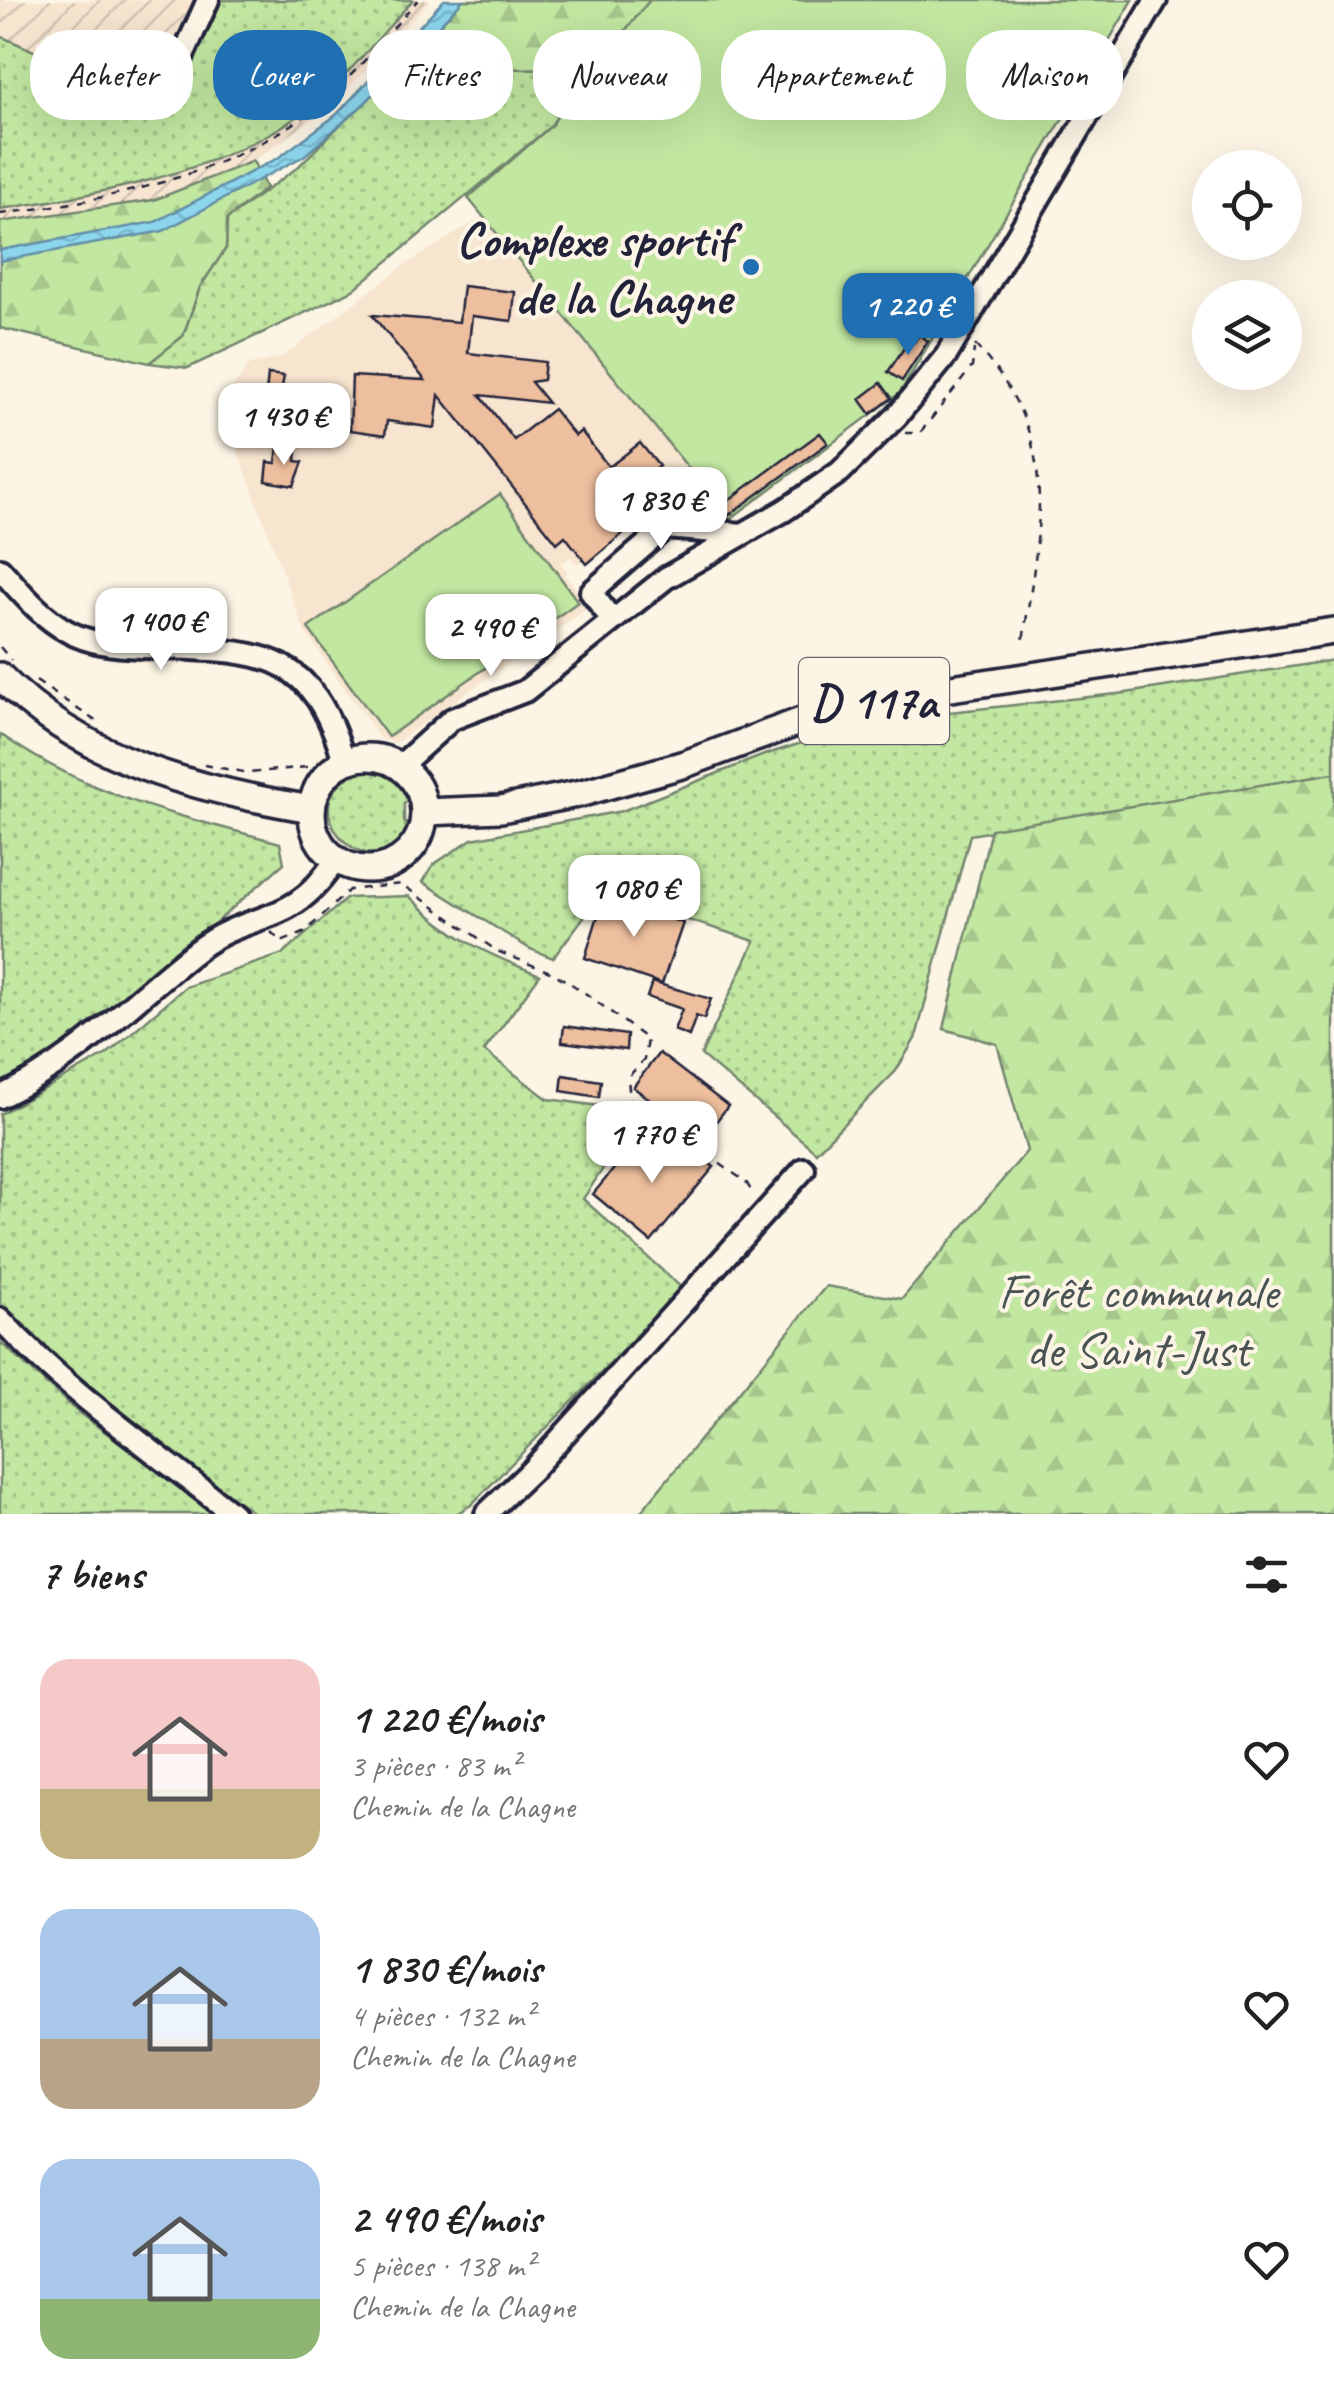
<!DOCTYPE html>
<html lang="fr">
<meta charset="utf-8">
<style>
:root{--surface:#fff;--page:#f2f2f2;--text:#222;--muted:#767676;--accent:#1f6fb2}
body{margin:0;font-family:Caveat,sans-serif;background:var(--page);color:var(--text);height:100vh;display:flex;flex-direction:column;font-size:38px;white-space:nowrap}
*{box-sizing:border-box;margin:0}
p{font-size:32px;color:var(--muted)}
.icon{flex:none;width:55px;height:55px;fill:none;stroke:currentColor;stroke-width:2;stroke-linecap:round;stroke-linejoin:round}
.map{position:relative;height:1514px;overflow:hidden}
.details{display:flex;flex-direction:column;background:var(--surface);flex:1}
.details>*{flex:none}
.banner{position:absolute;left:30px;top:30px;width:1275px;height:90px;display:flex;gap:20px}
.fabs{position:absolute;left:1192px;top:150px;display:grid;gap:20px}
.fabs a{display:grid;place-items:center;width:110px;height:110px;border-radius:50%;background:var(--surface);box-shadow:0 10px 40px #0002;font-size:50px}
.price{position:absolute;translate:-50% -85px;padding:0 22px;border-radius:20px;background:#fff;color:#222;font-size:32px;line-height:65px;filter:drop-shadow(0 2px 5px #0008)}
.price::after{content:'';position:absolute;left:50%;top:60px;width:30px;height:22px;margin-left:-15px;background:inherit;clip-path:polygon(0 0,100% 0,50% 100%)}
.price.selected{background:var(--accent);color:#fff}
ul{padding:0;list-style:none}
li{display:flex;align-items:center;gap:30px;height:250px;padding:0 40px}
li span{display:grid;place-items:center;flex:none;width:280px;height:200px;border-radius:30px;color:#555}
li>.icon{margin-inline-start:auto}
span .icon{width:120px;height:120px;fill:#fffc;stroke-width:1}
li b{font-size:42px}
h2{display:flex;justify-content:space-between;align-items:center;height:120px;padding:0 40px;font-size:42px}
.pill{padding:0 35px;border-radius:40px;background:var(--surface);box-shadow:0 10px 40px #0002;font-size:35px;line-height:90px}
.pill.selected{background:var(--accent);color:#fff}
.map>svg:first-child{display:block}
.built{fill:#f8e5d0}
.industrial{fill:url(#industrial-furrows)}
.grass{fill:url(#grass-dots);stroke:#72846e;stroke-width:2.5}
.forest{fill:url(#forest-firs);stroke:#72846e;stroke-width:2.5}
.garden{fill:#c2e7a1;stroke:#72846e;stroke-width:2.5}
.water{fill:url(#water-waves);stroke:#628ea6;stroke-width:2.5}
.building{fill:#eebf9e;stroke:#22223b;stroke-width:2.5}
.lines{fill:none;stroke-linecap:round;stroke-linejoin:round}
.minor-casing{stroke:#22223b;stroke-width:28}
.major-casing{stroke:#22223b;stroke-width:32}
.path{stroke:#22223b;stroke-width:2.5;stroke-dasharray:8 8;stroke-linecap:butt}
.minor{stroke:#fcf5e5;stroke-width:20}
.major{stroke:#fcf5e5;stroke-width:25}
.poi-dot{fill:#1f6fb2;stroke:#fcf5e5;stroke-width:4}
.labels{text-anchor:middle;stroke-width:8;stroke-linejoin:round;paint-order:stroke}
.shield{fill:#fcf5e5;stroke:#63616e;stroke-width:2.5}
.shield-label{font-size:48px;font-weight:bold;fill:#22223b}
.poi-label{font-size:50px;font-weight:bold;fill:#22223b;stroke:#fcf5e5;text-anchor:end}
.park-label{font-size:50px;fill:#4a5354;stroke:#fcf5e5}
</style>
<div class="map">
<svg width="1334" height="1514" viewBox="0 0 1334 1514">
<defs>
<pattern id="industrial-furrows" width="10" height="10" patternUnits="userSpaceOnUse" patternTransform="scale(2.5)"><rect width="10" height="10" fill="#f8e5d0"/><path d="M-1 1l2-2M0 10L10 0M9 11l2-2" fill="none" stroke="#d4c4b4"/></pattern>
<pattern id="grass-dots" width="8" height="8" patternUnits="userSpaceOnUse" patternTransform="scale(2.5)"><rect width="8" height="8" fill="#c2e7a1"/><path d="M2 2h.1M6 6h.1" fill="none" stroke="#a6c68c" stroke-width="1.8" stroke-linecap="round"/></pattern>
<pattern id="forest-firs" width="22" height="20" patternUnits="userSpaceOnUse" patternTransform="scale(2.5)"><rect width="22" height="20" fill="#c2e7a1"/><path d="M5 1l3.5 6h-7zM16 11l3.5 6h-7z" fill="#a6c68c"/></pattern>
<pattern id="water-waves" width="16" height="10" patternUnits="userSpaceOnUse" patternTransform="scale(2.5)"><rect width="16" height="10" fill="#8cd6ed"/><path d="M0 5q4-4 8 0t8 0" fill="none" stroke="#78b7cc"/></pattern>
</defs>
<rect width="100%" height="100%" fill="#fcf5e5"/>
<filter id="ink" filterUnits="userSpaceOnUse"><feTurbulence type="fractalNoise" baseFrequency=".01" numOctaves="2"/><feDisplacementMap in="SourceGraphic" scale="20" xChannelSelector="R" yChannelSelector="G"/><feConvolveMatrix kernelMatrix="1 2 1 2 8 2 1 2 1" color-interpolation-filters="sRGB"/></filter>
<g filter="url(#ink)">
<path class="built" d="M 483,216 L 723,511 L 714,517 L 675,512 L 661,496 L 650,505 L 652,509 L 587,564 L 583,560 L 577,564 L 570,557 L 561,564 L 568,572 L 565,575 L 590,607 L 395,743 L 380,739 L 304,631 L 225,416 L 225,399 L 249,365 L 282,357 L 402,267 Z"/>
<path class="industrial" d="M 0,0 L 430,0 L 334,104 L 253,161 L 154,200 L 0,222 Z"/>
<path class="grass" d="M 215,0 L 413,0 C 374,42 336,93 286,124 C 203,176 95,195 0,209 L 0,36 L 165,109 Z
M 435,30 L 496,69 L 588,68 L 551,126 L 353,290 L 188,368 L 149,363 L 183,336 L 200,287 L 226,248 L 227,219 L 298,167 Z
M 1334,660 L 1334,773 L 970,835 L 916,1037 L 896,1071 L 816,1152 L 701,1055 L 755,941 L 602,893 L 553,958 L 530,949 L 423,882 L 433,865 L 472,839 L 622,811 L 764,755 L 874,720 L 1126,693 Z
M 0,734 C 90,797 176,815 280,843 L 284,863 L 84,1038 L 0,1084 Z
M 365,770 L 392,776 L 409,799 L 404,804 L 404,821 L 408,826 C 375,903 276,798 365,770 Z
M 409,896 C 452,938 484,953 540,975 L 484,1051 L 548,1099 L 622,1109 L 632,1124 L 583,1199 L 683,1289 L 471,1505 L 456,1514 L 255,1514 L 84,1388 L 0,1308 L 0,1114 L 107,1054 L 185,987 L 283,954 L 347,898 Z
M 0,1342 L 79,1413 L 219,1514 L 0,1514 Z"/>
<path class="forest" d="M 463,0 L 650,0 L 603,58 L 588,68 L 496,69 L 435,30 Z
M 253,161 L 266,188 L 227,219 L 226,248 L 200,287 L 183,336 L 149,363 L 0,328 L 0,222 L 154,200 Z
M 1334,773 L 1334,1514 L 639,1514 L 826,1286 L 902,1299 L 1027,1151 L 997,1044 L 944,1029 L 991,829 Z"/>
<path class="garden" d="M 650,0 L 1133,0 L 900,393 L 730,519 L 468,198 L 551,126 L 588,68 L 603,58 Z
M 500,494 L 578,602 L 388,737 L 308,628 Z"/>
<path class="water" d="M 444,0 L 463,0 L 364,104 L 304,156 L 163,231 L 0,261 L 0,250 L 155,222 L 278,158 L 336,115 Z"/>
<path class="building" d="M 463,286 L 515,292 L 512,321 L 472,316 L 468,353 L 545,362 L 543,380 L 531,382 L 548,403 L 480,395 L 514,440 L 553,409 L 575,436 L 581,431 L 609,467 L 640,443 L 659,466 L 634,486 L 652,509 L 587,564 L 565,536 L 557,543 L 439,395 L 435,428 L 387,421 L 385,435 L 350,430 L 352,376 L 425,380 L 372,315 L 459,322 Z
M 919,335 L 928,341 L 902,381 L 888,372 L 910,339 L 914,342 Z
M 268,374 L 284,376 L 282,387 L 294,388 L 290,417 L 284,416 L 283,427 L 263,424 Z
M 881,383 L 892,398 L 871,414 L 860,399 Z
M 820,433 L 828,443 L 729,515 L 722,505 Z
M 278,446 L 297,450 L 296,461 L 303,462 L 294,486 L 266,481 L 268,462 L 276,463 Z
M 604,896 L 683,923 L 662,984 L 585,958 Z
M 652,982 L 711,999 L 704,1019 L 696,1016 L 689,1036 L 674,1030 L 682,1009 L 647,997 Z
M 564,1026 L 627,1035 L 626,1050 L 562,1042 Z
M 659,1053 L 728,1106 L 702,1140 L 633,1087 Z
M 563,1075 L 601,1081 L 599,1097 L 561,1091 Z
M 642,1135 L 676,1163 L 690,1147 L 714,1167 L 651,1242 L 593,1194 Z"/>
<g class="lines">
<g class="minor-casing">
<path id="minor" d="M 172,80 L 208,0
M 0,569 C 20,591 41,617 67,631 C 90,644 117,646 142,647 C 250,653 309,639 344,761
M 612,620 L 591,592 L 665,528 L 743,534
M 400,766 L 452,719 L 525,691 L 666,578 L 785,510 L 840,472 L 897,416 L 946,356 L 1156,0
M 0,1097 C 83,1057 127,1004 197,950 C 252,908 292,930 336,859
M 0,1319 C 70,1394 153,1450 233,1514
M 486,1514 L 532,1470 L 804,1169"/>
</g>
<g class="major-casing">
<path id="major" d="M 0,676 C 82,761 199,790 311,809
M312 813a56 56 0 1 1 112 0a56 56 0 1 1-112 0Z
M 424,812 L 501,809 L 582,793 L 685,764 L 823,713 L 897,696 L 1334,631"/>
</g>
<path class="path" d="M 0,214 C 104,200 210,180 299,120 C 345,89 381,40 418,0
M 975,345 C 1063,438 1040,527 1023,641
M 905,433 L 920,433 L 972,367 L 974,349
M 0,647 L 11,660
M 36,681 L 100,724
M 204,765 L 249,773 L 316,766 L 329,769
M 271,932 L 281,942 L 304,933 L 349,890 L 401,884 L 497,951 L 555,974 L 581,990 L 647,1039 L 644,1060 L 628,1077 L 630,1101 L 746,1182 L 754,1195"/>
<use href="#minor" class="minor"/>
<use href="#major" class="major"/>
</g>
</g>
<circle class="poi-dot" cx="751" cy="267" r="10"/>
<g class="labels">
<rect class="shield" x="799" y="658" width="150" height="86" rx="8"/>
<g class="shield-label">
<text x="874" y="718">D 117a</text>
</g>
<g class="poi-label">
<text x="731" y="256">Complexe sportif<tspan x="731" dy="58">de la Chagne</tspan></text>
</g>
<g class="park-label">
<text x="1138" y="1308">Forêt communale<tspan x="1138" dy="58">de Saint-Just</tspan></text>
</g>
</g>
</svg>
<div class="fabs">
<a><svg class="icon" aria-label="locate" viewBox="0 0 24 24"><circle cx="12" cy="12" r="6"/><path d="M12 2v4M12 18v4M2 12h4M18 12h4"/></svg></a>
<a><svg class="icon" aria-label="layers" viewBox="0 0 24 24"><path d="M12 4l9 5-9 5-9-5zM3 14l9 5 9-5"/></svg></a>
</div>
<b class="price selected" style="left:908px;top:358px">1 220 €</b>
<b class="price" style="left:284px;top:468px">1 430 €</b>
<b class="price" style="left:661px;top:552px">1 830 €</b>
<b class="price" style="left:161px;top:673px">1 400 €</b>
<b class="price" style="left:491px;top:679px">2 490 €</b>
<b class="price" style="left:634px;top:940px">1 080 €</b>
<b class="price" style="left:652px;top:1186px">1 770 €</b>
<div class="banner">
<a class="pill">Acheter</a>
<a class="pill selected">Louer</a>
<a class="pill">Filtres</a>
<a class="pill">Nouveau</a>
<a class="pill">Appartement</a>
<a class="pill">Maison</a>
</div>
</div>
<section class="details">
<h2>7 biens<svg class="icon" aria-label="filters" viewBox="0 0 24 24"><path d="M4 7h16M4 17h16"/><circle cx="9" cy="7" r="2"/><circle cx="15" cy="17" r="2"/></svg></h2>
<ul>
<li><span style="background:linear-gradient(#f6c9c9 65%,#c2b280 0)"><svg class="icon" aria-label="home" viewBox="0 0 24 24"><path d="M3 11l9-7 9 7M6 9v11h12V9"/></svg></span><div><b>1 220 €/mois</b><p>3 pièces · 83 m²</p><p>Chemin de la Chagne</p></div><svg class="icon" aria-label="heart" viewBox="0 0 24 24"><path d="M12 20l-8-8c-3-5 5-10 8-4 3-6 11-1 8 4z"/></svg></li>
<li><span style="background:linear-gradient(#a9c7e8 65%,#b9a48a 0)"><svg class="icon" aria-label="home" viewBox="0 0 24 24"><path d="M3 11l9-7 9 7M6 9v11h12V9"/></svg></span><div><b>1 830 €/mois</b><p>4 pièces · 132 m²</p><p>Chemin de la Chagne</p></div><svg class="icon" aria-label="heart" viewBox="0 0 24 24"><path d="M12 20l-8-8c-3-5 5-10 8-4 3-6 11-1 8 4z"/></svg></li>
<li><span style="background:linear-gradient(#a9c7e8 70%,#8fb573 0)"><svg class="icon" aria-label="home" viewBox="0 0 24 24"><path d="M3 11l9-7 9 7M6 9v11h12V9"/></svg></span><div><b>2 490 €/mois</b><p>5 pièces · 138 m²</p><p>Chemin de la Chagne</p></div><svg class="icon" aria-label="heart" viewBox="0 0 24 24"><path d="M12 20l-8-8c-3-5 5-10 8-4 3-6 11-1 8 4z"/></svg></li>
</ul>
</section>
